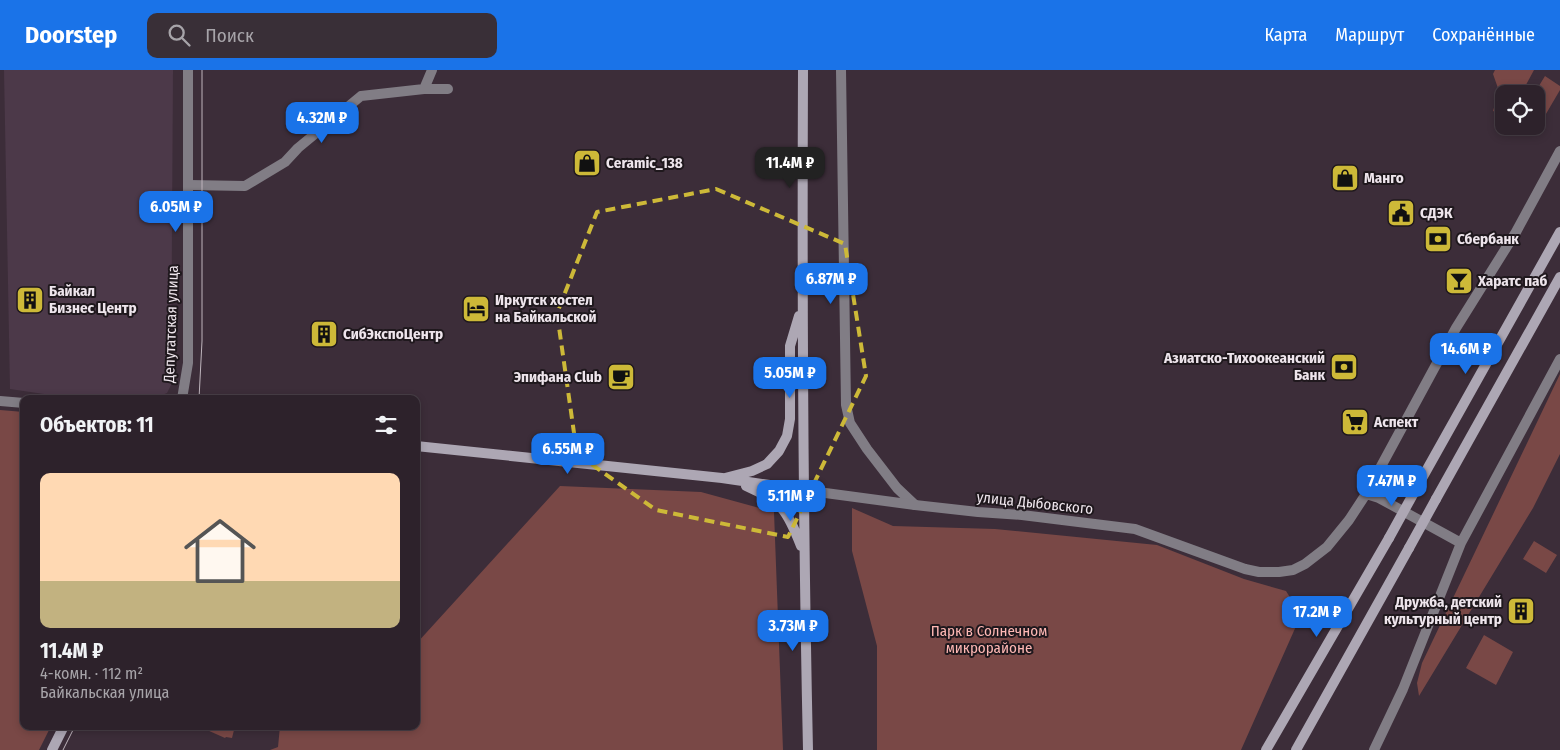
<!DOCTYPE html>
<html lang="ru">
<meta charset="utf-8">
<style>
:root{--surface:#2d222b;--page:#392f37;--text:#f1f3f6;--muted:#a7a4a9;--line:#483f47;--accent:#1a73e8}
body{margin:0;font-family:"Fira Sans Condensed",sans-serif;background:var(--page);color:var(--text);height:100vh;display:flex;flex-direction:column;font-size:19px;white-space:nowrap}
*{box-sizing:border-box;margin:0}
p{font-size:16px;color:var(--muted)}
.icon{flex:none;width:28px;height:28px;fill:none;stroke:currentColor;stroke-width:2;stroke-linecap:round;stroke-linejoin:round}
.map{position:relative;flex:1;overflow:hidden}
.side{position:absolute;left:20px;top:325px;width:400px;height:335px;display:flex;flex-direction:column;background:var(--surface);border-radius:10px;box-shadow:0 2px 8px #0003,0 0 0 1px var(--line)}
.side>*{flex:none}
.controls{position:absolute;left:1495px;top:15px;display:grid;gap:10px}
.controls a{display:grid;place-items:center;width:50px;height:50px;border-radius:10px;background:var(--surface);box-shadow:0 2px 8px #0003,0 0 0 1px var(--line);font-size:25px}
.price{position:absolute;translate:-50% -42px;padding:0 11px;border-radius:10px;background:var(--accent);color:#fff;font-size:16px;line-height:32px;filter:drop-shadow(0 1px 2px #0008)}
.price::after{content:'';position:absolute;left:50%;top:30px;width:15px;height:11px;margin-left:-8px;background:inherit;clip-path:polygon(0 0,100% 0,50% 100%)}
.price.active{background:#222;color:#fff}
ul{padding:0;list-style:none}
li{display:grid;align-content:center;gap:10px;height:265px;padding:0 20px}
li span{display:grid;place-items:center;height:155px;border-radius:10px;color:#555}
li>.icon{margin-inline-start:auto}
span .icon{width:90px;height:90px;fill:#fffc;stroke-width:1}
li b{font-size:21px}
h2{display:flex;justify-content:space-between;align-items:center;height:60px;padding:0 20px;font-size:21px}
header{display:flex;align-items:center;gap:30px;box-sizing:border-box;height:70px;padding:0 25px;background:var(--accent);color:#fff}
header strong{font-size:24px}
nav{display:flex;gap:28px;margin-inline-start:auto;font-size:18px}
.search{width:350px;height:45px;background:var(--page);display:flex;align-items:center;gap:12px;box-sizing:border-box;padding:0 18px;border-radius:10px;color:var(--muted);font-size:19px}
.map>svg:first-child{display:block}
.built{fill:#4c3949}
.green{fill:#794846}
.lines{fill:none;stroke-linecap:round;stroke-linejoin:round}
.minor{stroke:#817d85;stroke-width:10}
.tertiary{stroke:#817d85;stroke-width:10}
.secondary{stroke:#ada7b4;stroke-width:10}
.tram{stroke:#bfb5bd;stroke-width:1}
.secondary-bridge{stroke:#ada7b4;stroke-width:10}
.marked{fill:none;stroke:#cdb938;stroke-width:4;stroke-dasharray:10 6;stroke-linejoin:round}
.labels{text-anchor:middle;stroke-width:4;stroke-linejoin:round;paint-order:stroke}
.poi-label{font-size:15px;font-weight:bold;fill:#eee5ec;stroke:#1f181d;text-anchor:start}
.street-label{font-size:15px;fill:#eee5ec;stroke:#1f181d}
.park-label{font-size:15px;fill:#ffb8b4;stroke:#1f181d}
</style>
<header>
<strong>Doorstep</strong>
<div class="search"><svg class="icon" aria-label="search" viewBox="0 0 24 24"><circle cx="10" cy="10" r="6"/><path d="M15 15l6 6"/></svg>Поиск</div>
<nav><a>Карта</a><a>Маршрут</a><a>Сохранённые</a></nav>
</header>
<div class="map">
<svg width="1560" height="680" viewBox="0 0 1560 680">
<rect width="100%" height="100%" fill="#3c2d39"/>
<path class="built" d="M 4,0 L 173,0 L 171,315 L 167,323 L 152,329 L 78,329 L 10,319 Z"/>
<path class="green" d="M 1495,0 L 1534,0 L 1521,24 L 1504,24 L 1504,45 L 1493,41 L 1499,21 L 1493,4 Z
M 1545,6 L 1560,16 L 1560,20 L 1543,49 L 1536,45 L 1536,24 L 1534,24 Z
M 1560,304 L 1560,384 L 1533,438 L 1419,626 L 1417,613 L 1422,593 Z
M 0,340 L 24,342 L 24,656 L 51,656 L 39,680 L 0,680 Z
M 560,416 L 701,422 L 774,442 L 783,680 L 270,680 L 278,677 L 280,656 L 416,656 L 416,574 Z
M 852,438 L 893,456 L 995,459 L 1157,475 L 1244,509 L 1286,521 L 1301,545 L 1241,680 L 877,680 L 877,576 L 852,481 Z
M 1534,471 L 1557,485 L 1546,503 L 1523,489 Z
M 1484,565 L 1513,582 L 1496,615 L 1466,598 Z
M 198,656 L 235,656 L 232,668 L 226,667 L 225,668 Z"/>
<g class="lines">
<path class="minor" d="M 841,0 L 846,335 L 850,353 L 867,379 L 897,418 L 915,435
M 424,19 L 448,19
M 189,115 L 245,116 L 285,92 L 298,78 L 361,26 L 424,19 L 432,0"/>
<path class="tertiary" d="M 182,329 L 188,293 L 188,0
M 0,331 L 24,333
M 803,420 L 915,435 L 978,442 L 1022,445 L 1135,459 L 1245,499 L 1259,502 L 1279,502 L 1293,500 L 1305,494 L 1327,477 L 1349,450 L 1366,424 L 1456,258 L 1516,162 L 1560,81
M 1366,424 L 1379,428 L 1461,473
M 1374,680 L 1403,619 L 1461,473 L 1560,289"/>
<path class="secondary" d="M 803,0 C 802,227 803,453 808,680
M 416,376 L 722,408 L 803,420
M 725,408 L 752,401 L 767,394 L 779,381 L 787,366 L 790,349 L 790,276 L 799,246
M 746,416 C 782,432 787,440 801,476
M 1416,419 L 1560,162
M 1436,429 L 1560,207
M 52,680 L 64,656
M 1266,680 L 1389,468
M 1296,680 L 1409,478"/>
<path class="tram" d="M 199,329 L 202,271 L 202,0
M 63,680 L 75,656"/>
<path class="secondary-bridge" d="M 1389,468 L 1416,419
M 1409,478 L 1436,429"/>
</g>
<path class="marked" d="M 716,119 L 845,174 L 866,306 L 788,467 L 656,440 L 577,384 L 557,243 L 597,142 Z"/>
<defs>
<g id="shop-square" transform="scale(1.4375)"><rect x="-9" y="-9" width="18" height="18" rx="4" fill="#cdb938" stroke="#1f181d"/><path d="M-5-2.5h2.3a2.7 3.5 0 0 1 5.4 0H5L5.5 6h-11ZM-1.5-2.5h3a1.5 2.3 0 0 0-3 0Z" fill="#111"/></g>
<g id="civic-square" transform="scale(1.4375)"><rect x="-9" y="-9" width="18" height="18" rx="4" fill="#cdb938" stroke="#1f181d"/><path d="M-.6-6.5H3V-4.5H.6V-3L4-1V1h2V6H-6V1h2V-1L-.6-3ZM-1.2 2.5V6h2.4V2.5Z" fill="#111"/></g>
<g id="bank-square" transform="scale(1.4375)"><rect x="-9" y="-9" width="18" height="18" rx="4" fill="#cdb938" stroke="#1f181d"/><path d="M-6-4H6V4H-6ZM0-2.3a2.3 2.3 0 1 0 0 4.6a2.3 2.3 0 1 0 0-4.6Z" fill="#111"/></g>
<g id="bar-square" transform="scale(1.4375)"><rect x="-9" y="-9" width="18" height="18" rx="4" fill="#cdb938" stroke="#1f181d"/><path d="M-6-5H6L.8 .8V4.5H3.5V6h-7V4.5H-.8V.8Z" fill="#111"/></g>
<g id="building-square" transform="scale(1.4375)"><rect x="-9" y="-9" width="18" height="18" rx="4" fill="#cdb938" stroke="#1f181d"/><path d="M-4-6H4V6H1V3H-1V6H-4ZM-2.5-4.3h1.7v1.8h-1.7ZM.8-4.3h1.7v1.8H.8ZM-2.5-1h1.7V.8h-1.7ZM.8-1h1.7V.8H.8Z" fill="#111"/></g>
<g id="hotel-square" transform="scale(1.4375)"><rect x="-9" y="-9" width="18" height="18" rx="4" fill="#cdb938" stroke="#1f181d"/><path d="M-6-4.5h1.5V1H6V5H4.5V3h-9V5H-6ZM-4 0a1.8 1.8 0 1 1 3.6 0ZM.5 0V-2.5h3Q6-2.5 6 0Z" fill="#111"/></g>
<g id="cafe-square" transform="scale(1.4375)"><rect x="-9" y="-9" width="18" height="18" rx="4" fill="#cdb938" stroke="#1f181d"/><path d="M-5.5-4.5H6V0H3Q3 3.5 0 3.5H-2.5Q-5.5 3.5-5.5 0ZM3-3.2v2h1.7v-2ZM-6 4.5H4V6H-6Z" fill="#111"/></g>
<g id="supermarket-square" transform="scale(1.4375)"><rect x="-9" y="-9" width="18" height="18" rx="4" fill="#cdb938" stroke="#1f181d"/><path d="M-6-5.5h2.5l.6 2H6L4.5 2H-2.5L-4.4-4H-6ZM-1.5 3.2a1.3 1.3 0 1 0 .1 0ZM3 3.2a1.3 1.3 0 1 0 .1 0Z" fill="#111"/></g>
</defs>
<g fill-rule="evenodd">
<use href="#shop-square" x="587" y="93"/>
<use href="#shop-square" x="1345" y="108"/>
<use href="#civic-square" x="1401" y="143"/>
<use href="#bank-square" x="1438" y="169"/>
<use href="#bar-square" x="1459" y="211"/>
<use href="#building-square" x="30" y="230"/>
<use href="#hotel-square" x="476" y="239"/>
<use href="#building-square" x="324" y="264"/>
<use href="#bank-square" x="1344" y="297"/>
<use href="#cafe-square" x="621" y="307"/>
<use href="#supermarket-square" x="1355" y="352"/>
<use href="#building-square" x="1521" y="541"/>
</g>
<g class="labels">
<g class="poi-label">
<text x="606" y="98">Сeramic_138</text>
<text x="1364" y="113">Манго</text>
<text x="1420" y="148">СДЭК</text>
<text x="1457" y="174">Сбербанк</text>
<text x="1478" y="216">Харатс паб</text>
<text x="49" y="226">Байкал<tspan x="49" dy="17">Бизнес Центр</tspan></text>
<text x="495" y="235">Иркутск хостел<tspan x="495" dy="17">на Байкальской</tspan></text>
<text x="343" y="269">СибЭкспоЦентр</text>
<text x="1325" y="293" text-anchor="end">Азиатско-Тихоокеанский<tspan x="1325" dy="17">Банк</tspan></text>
<text x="602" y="312" text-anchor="end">Эпифана Club</text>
<text x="1374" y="357">Аспект</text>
<text x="1502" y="537" text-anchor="end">Дружба, детский<tspan x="1502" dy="17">культурный центр</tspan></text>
</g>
<g class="street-label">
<text transform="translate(171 254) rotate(-88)" y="5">Депутатская улица</text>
<text transform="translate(1035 433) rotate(6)" y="5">улица Дыбовского</text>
</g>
<g class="park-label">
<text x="989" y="566">Парк в Солнечном<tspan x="989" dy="17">микрорайоне</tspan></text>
</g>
</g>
</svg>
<div class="controls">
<a><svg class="icon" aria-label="locate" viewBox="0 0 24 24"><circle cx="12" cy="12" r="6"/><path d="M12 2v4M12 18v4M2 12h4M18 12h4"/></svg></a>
</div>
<b class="price" style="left:322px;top:74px">4.32M ₽</b>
<b class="price active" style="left:790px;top:119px">11.4M ₽</b>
<b class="price" style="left:176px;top:163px">6.05M ₽</b>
<b class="price" style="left:831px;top:235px">6.87M ₽</b>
<b class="price" style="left:1466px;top:305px">14.6M ₽</b>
<b class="price" style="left:790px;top:329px">5.05M ₽</b>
<b class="price" style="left:568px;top:405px">6.55M ₽</b>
<b class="price" style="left:1392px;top:437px">7.47M ₽</b>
<b class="price" style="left:791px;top:452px">5.11M ₽</b>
<b class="price" style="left:1317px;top:568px">17.2M ₽</b>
<b class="price" style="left:793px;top:582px">3.73M ₽</b>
<section class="side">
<h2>Объектов: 11<svg class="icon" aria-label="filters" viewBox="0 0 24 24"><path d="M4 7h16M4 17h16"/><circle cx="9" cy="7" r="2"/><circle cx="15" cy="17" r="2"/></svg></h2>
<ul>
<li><span style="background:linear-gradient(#ffd9b3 70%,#c2b280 0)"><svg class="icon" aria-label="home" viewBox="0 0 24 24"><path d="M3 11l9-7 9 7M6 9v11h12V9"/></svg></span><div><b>11.4M ₽</b><p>4-комн. · 112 m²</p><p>Байкальская улица</p></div></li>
</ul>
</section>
</div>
